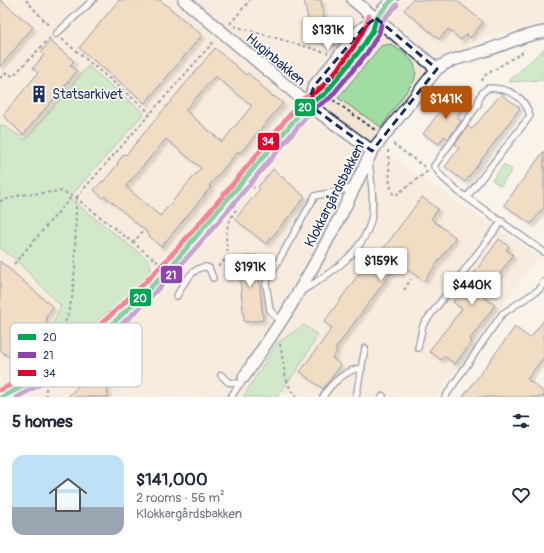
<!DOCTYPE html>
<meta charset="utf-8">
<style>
:root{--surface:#fff;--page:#f2f2f3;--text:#1f2937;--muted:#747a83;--line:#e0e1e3;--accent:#b45309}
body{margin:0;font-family:Pangolin,sans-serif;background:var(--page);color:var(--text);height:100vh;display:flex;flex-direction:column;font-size:15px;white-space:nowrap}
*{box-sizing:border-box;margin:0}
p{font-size:13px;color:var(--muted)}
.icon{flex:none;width:22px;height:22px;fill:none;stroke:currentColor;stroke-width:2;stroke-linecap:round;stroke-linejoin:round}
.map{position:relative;height:397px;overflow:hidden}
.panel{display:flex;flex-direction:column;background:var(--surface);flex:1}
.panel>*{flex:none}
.price{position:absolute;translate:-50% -34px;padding:0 9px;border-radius:4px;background:#fff;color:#222;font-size:13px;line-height:26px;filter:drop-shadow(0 1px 2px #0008)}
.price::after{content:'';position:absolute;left:50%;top:24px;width:12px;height:9px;margin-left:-6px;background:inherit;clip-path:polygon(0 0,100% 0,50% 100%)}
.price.current{background:var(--accent);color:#fff}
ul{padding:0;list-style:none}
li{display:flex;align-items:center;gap:12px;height:100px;padding:0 12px}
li+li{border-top:1px solid var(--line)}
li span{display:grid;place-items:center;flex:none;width:112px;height:80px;border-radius:12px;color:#555}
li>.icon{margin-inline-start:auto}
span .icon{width:48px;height:48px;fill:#fffc;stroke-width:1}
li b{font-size:17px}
h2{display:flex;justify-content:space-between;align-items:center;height:48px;padding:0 12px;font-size:17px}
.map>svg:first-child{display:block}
.built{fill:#f4e5d1}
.green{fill:#a1dda3;stroke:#5e8680}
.building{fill:#e6c498;stroke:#1b2f5e;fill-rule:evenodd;filter:url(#shadow)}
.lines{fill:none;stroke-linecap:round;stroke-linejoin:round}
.service-casing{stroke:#1b2f5e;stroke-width:8}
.minor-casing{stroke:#1b2f5e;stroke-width:14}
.path{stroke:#1b2f5e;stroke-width:2;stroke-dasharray:3 3;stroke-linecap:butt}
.service{stroke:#fff;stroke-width:5.5}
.minor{stroke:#fff;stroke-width:11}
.bus-1-casing{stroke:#fff;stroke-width:8}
.bus-2-casing{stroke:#fff;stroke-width:8}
.bus-3-casing{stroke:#fff;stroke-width:8}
.bus-1{stroke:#00a651;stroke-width:5}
.bus-2{stroke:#8e44ad;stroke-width:5}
.bus-3{stroke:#e4002b;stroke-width:5}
.marked{fill:none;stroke:#1b2f5e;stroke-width:3;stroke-dasharray:8 5;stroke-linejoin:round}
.bus-dot{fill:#1b2f5e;stroke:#fff;stroke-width:1.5}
.labels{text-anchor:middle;stroke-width:3;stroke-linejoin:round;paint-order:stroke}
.street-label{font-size:14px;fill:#1b2f5e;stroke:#fff}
.poi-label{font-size:14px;fill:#1b2f5e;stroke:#fff;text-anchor:start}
.key{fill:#fff;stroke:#bbc1cf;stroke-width:1}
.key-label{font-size:11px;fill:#1b2f5e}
.line-badge{stroke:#fff;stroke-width:1.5}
.badge-label{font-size:11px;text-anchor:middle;font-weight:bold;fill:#fff}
</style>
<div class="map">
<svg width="544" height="397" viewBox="0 0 544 397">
<defs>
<filter id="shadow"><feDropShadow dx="3.5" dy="3.5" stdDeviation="1" flood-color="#0004"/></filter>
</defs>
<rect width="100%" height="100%" fill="#faf3ea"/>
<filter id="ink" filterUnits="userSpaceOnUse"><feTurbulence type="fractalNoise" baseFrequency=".025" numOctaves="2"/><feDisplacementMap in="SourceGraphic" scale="8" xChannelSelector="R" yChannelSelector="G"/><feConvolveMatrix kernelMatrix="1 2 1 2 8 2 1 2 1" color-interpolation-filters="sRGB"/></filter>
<g filter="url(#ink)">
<path class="built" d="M 0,0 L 544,0 L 544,24 L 500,33 L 440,57 L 379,149 L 538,256 L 436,397 L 298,397 L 252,385 L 245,397 L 0,397 Z"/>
<path class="green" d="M 391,44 C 405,55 421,61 414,81 L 381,127 L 338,98 L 381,46 Z
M 544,49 L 544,80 L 508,82 Z
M 88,66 L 144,113 L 69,198 L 147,259 L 151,266 L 150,272 L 119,303 L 60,350 L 52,354 L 42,347 L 61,306 L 15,259 L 0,248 L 0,125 L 5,126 L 25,140 Z
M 504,164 L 512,170 L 501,186 L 492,180 Z
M 304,325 L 318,335 L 297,370 L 277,397 L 243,397 L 277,343 Z"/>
<path class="building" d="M 0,0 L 33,27 L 0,67 Z
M 119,0 L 160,0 L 202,35 L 145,103 L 79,48 Z
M 304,0 L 321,0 L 323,11 L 324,30 L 340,44 L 338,46 L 307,37 L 308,19 Z
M 412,0 L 456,0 L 483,22 L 470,38 L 466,34 L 461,40 L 448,29 L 439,39 L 404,10 Z
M 50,41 L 74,61 L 70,65 L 77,71 L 23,135 L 3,115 L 38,73 L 33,68 L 44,55 L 41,52 Z
M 215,48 L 246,75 L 248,73 L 273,97 L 274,96 L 283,103 L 240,153 L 238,151 L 209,186 L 211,187 L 161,247 L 146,233 L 147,232 L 105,196 L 103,198 L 94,190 L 102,181 L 103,182 L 118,164 L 117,163 L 124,154 L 126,155 ZM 215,76 L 251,105 L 251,107 L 222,142 L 185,110 ZM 166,139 L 201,168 L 160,216 L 127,188 L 126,186 Z
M 456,93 L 468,101 L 456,117 L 461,121 L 448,139 L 444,136 L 439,144 L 423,134 L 443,107 L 445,109 Z
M 501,94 L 520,108 L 465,182 L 445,167 L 459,148 L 455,145 L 468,126 L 472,129 Z
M 544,151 L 544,207 L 531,224 L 504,205 Z
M 273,169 L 305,197 L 266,244 L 235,219 L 260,189 L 258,187 Z
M 422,197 L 438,209 L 431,219 L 455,237 L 454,240 L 424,281 L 398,263 L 335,349 L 337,351 L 332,358 L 341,365 L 323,389 L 300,372 L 332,328 L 324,322 L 369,260 L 379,252 L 380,253 Z
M 499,239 L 509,246 L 506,250 L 513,255 L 483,297 L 495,305 L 470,339 L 472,341 L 455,364 L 444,356 L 441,360 L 429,351 L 462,309 L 453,302 Z
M 257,255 L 263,320 L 244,322 L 238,257 Z
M 0,261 L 53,307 L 47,315 L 45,337 L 34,336 L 31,340 L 26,340 L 10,358 L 0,350 Z
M 544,320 L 544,357 L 527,379 L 544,392 L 544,397 L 463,397 L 515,327 L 530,338 Z
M 100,362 L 116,377 L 107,387 L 108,397 L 68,397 Z"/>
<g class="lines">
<g class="service-casing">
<path id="service" d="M 56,34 L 93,0
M 467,197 L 530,116 C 525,96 508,88 488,88 C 481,93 479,96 478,105 L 434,166 L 442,177 L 459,192 L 544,252
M 302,291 C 329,274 363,254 371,220 C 375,205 371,178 369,162
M 177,296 C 182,285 196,262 209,268 L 213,278
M 280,322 L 270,310 L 266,283 L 315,196 L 353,188
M 418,348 L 423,325 L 502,221
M 221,375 L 228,382 L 241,384
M 231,397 L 244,377
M 323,397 C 330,384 347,369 362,368
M 356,397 L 365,348
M 382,397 L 383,396
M 445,397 L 502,314 L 540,289 L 544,282"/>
</g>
<g class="minor-casing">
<path id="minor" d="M 184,0 L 308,104 L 372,151
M 353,0 L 437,69
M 308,104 L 314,86 L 330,67 L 358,32 L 376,18 L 392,0
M 244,377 L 287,312 L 318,258 L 341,215 L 372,151 L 437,69 C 450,58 468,57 484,51 C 505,45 522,35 544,32
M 2,397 L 45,375 L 71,357 L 111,325 L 140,298 L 167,271 L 308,104 L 325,94 L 361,49 L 373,30 L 376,18"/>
</g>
<path class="path" d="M 26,0 L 50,27
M 230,24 L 250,0
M 234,26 L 328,53
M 62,39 L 150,113
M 261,48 L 304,80
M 0,78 L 6,73 L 13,76 L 50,38
M 482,81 L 484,76 L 523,52 L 524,49
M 333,100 L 375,130
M 393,144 L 426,168
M 388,150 L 390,185 L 393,194 L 396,195 L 428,171
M 252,186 L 256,190
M 0,201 L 21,195 L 62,191 L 76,198 L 159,263
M 133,243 L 142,232
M 235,261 L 229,257 C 224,237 225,224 238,207
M 14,264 L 72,196
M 218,266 L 229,256
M 404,290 L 411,279
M 280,344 C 284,363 283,382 296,397
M 35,345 L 48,356
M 47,360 L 67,318 L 72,298 L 75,269 L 76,198 L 215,40
M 46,388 L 46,397"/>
<use href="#service" class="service"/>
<use href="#minor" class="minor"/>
<g class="bus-1-casing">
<path id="bus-1" d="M 2,397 L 45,375 L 71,357 L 111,325 L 140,298 L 167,271 L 308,104 L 325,94 L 361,49 L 373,30 L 376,18 L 392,0"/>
</g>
<g class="bus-2-casing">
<path id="bus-2" d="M 17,397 C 104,353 163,287 225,214 C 254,179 283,144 313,109 L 330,98 L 367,53 L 379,33 L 382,21 L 397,5"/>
</g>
<g class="bus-3-casing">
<path id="bus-3" d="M 0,390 C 14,383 30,377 43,368 C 147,299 223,194 303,99 C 308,95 316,93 321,88 C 336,73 364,36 369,16"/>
</g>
<use href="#bus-1" class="bus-1"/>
<use href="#bus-2" class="bus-2"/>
<use href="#bus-3" class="bus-3"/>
</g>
</g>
<path d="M0 0H544V397H0ZM 376,18 L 437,69 L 372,151 L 308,104 L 314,86 L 365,26 Z" fill="#faf3ea" fill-opacity=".55" fill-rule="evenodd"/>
<path class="marked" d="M 376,18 L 437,69 L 372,151 L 308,104 L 314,86 L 365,26 Z"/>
<defs>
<g id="building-bare" transform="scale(1.38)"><path d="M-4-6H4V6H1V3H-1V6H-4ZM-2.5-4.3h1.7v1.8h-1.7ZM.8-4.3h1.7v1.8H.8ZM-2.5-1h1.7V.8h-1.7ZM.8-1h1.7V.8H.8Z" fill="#1b2f5e" stroke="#fff" stroke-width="2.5" paint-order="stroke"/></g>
</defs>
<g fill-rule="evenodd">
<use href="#building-bare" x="39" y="94"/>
</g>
<circle class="bus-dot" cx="328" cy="80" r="3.5"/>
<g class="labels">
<g class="street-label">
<text transform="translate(276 59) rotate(40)" y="5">Huginbakken</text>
<text transform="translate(334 195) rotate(-63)" y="5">Klokkargårdsbakken</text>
</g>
<g class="poi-label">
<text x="52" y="99">Statsarkivet</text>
</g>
</g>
<rect x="10" y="323" width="132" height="64" rx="6" class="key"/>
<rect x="18" y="334" width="18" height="6" fill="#00a651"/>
<rect x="18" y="352" width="18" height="6" fill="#8e44ad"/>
<rect x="18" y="370" width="18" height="6" fill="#e4002b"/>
<g class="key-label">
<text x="43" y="341">20</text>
<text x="43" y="359">21</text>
<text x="43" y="377">34</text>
</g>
<g class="line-badge">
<rect x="294" y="98" width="22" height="19" rx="4" fill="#00a651"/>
<rect x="257" y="132" width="23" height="19" rx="4" fill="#e4002b"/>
<rect x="160" y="265" width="23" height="19" rx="4" fill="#8e44ad"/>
<rect x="129" y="288" width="23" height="19" rx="4" fill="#00a651"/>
</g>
<g class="badge-label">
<text x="305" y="111">20</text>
<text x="268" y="145">34</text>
<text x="171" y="279">21</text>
<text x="140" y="302">20</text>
</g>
</svg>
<b class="price" style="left:328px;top:51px">$131K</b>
<b class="price current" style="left:446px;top:120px">$141K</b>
<b class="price" style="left:381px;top:282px">$159K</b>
<b class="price" style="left:250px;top:288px">$191K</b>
<b class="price" style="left:472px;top:306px">$440K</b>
</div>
<section class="panel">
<h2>5 homes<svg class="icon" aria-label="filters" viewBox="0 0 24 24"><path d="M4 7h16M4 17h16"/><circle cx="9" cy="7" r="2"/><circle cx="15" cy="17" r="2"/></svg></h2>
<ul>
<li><span style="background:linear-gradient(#bfe0f5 65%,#9aa5b1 0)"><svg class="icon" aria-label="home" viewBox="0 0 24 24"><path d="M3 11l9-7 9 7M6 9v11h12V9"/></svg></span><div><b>$141,000</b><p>2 rooms · 56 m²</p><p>Klokkargårdsbakken</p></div><svg class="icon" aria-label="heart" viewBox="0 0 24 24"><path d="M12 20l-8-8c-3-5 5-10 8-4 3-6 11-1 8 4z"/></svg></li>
</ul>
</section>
